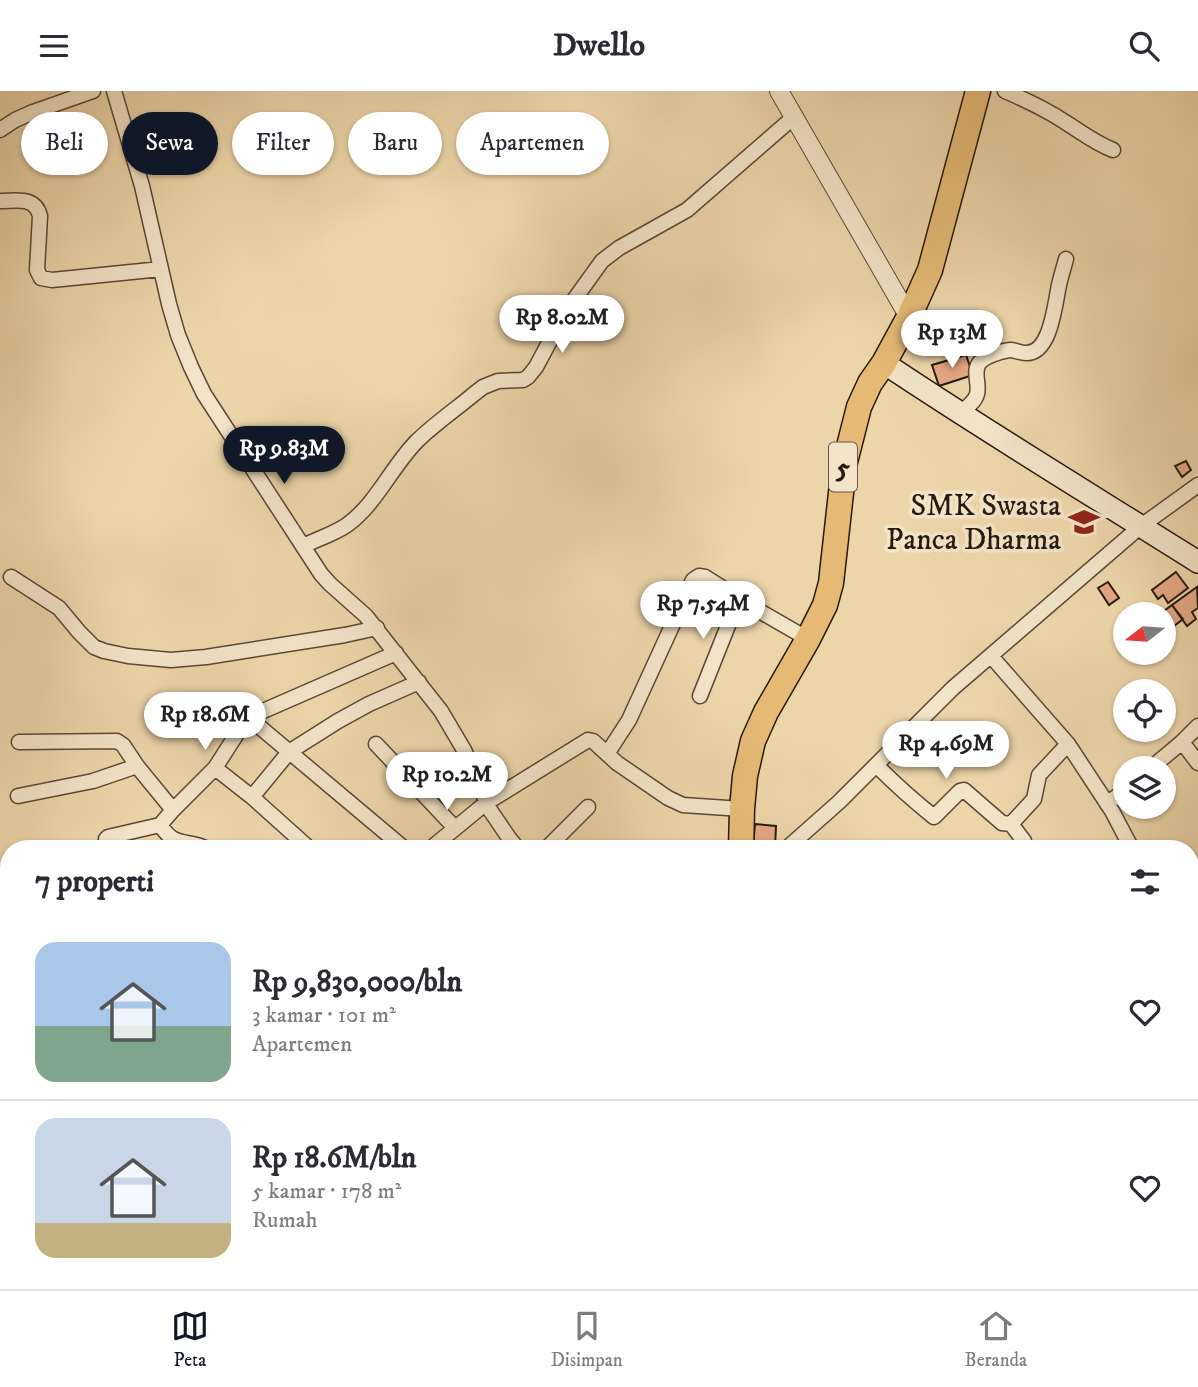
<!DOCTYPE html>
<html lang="id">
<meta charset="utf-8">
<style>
:root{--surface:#fff;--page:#f7f7f7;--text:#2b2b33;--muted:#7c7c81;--line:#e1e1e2;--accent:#111827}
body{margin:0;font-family:"IM FELL DW Pica",serif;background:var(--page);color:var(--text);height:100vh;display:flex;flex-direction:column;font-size:26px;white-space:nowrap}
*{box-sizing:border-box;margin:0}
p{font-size:23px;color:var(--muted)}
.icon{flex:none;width:38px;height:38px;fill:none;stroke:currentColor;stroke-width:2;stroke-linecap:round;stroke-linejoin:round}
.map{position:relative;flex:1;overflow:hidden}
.panel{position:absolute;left:0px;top:749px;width:1199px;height:450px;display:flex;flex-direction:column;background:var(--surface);border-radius:28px 28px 0 0;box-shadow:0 2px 5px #0004}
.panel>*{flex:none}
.guide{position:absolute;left:21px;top:21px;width:700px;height:63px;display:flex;gap:14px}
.needle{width:46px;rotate:253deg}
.buttons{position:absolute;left:1113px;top:511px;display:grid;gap:14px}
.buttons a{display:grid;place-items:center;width:63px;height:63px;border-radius:50%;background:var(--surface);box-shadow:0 2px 5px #0004;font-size:35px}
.price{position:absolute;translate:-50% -60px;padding:0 16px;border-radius:24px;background:#fff;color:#222;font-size:23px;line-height:46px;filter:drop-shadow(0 2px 4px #0008)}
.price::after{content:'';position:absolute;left:50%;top:42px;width:21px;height:16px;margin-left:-10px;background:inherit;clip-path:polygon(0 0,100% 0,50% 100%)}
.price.selected{background:var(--accent);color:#fff}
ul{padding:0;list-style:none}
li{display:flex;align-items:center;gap:21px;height:175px;padding:0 35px}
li+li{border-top:2px solid var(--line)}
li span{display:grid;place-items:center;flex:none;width:196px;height:140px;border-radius:21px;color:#555}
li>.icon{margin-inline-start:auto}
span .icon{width:84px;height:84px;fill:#fffc;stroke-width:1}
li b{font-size:30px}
h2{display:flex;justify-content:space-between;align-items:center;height:84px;padding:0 35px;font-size:30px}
.tag{padding:0 24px;border-radius:32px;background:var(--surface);box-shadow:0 2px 5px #0004;font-size:24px;line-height:63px}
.tag.selected{background:var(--accent);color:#fff}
header{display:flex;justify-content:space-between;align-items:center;height:91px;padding:0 35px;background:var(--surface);font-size:32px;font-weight:800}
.menu{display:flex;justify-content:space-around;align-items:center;height:98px;border-top:2px solid var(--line);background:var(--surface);font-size:19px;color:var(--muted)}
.menu a{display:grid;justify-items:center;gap:4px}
.menu .selected{color:var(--accent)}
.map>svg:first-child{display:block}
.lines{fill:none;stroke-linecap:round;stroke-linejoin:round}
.river{stroke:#99b8ae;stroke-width:23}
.building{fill:#e5a783;stroke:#261910;stroke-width:2}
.minor-casing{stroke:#584836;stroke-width:17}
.tertiary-casing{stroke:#584836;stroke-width:20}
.secondary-casing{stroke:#261910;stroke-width:24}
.trunk-casing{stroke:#261910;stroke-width:27}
.minor{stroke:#f3e4c8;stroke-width:14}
.tertiary{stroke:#f3e4c8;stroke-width:18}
.secondary{stroke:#f3e4c8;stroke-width:21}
.trunk{stroke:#e6ba75;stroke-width:24}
.labels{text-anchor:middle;stroke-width:7;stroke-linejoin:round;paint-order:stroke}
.shield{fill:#f3e4c8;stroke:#645647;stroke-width:2}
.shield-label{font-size:28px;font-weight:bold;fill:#261910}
.poi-label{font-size:30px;fill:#261910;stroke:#f3e4c8;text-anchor:end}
</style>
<header><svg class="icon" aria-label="menu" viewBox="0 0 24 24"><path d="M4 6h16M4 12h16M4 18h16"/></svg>Dwello<svg class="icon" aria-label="search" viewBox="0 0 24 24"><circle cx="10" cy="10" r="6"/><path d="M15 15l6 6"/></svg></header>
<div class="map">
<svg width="1198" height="1198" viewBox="0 0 1198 1198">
<rect width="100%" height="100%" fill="#edd5aa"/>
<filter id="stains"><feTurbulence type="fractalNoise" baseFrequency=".00286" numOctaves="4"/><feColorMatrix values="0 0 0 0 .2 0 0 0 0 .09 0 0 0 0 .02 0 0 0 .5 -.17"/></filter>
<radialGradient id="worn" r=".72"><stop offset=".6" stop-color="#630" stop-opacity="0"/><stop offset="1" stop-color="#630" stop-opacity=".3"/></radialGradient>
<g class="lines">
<path class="river" d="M 1190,973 L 1198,944
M 801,1198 L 805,1190"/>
</g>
<path class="building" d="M 966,264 L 973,284 L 939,295 L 932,274 Z
M 1186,370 L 1191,379 L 1182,386 L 1175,375 Z
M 1176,481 L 1188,497 L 1168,512 L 1163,504 L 1158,508 L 1152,499 Z
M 1108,491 L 1119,507 L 1109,514 L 1098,497 Z
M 1197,496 L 1198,517 L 1192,521 L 1196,528 L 1187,535 L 1172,514 Z
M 1172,514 L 1183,528 L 1164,543 L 1164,523 L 1160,523 Z
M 755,733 L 776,735 L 775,757 L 753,755 Z
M 1195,805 L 1198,810 L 1198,828 L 1190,832 L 1190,808 Z
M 718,1190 L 726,1190 L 740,1198 L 713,1198 Z
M 756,1190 L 775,1190 L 770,1198 L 741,1198 L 738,1195 L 740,1191 L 751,1198 Z
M 863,1190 L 887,1190 L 890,1194 L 886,1198 L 853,1198 Z
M 1122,1190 L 1137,1190 L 1138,1197 L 1124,1198 Z"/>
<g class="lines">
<g class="minor-casing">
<path id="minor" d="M 114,0 L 142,95 L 169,213 L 178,244 L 191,276 L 204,303 L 321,483 L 330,493 L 366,525 L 441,620 L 464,659 L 490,719 L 509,747 L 518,758
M 1005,0 C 1026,9 1047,19 1065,31 C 1081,41 1095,52 1113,59
M 0,39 L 15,29 L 33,21 L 93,0
M 0,110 C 17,110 35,105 40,125 L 37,179 L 41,187 L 52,189 L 161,178
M 959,323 C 966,317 975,311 977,303 C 980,293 972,280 980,271 C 986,265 1001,260 1010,259 C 1015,259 1020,262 1026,262 C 1051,263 1055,212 1059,194 C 1061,185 1064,176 1066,168
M 303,455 C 317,448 334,443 347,434 C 376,413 391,377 416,351 C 433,334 455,319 474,303 L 483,296 L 498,290 L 523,289 L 528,286 L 536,276 L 566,220 L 602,170 L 619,157 L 687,119 L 795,25
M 11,486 L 59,517 L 79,541 L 94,556 L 104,560 L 128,565 L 171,569 L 206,566 L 345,544 L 377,537
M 991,565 L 1068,653 L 1112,720 L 1132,758
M 700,605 L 739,507
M 249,627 L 405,758
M 19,651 L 117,650 L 123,654 L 137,675
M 1182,651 L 1198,672
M 376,653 L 455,737
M 607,663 L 629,629 L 693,489 L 699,485 L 705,486 L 749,514 L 808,548
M 876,674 C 895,693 914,710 934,726 L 960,700 L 964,699 L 1002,732 L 1011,733
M 215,677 L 252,706 L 310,758
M 1151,677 L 1182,651 L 1198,635
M 18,705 L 93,690 L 137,675 L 173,719 L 215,677 L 240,638 L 254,624 L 396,562
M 252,706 L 289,661 L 338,630 L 369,613 L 419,591
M 1107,713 L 1125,699
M 160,734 C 164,739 167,744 172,747 C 182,754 194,750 207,758
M 108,758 L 106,748 L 108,746 L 160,734 L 173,719
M 430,758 L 486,712 L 588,649 L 593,650 L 617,672 L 668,707 L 683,714 L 742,718
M 546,758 L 588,716
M 786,758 L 839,711 L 953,597 L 1141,435 L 1198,394
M 1015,758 L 1023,752 L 1024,750 L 1011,733 L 1034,708 L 1039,684 L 1068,653
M 0,799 L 9,794
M 0,901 L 9,891
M 0,1009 L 9,998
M 0,1042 L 9,1053
M 0,1106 L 9,1115
M 0,1167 L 9,1158
M 294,1190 L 302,1198
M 518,1190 L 527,1198 L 534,1190
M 579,1190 L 592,1198
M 685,1190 L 696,1198
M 63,1198 L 66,1190"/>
</g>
<g class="tertiary-casing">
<path id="tertiary" d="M 779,0 L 909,226"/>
</g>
<g class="secondary-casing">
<path id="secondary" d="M 884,272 C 987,341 1093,405 1198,471"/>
</g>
<g class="trunk-casing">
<path id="trunk" d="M 741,758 L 742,718 L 745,685 L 753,650 L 766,621 L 808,548 L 825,514 L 831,492 L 844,375 L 859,316 L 870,292 L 884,272 L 909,226 L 930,179 L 978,0
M 321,1198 L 330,1190"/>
</g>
<use href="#minor" class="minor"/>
<use href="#tertiary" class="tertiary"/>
<use href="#secondary" class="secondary"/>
<use href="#trunk" class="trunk"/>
</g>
<defs>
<g id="university-bare" transform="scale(2.415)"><path d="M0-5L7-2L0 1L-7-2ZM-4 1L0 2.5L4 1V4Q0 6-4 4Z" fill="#8f2418" stroke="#f3e4c8" stroke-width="2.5" paint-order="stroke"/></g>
</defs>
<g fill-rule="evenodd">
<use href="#university-bare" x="1084" y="431"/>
</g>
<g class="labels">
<rect class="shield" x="829" y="351.5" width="28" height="49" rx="5"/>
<g class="shield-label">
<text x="843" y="386">5</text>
</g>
<g class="poi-label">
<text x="1061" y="424">SMK Swasta<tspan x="1061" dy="34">Panca Dharma</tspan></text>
</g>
</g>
<rect width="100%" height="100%" filter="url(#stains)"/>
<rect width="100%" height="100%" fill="url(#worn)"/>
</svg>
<div class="buttons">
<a><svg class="needle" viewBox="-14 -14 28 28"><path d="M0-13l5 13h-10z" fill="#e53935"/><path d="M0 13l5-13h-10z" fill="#7c7c81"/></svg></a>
<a><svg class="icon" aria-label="locate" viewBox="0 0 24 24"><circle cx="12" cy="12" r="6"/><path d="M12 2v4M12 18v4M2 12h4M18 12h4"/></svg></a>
<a><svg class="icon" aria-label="layers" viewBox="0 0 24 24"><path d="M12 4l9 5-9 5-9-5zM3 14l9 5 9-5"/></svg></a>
</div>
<b class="price" style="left:562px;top:264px">Rp 8.02M</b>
<b class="price" style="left:952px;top:279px">Rp 13M</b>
<b class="price selected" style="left:284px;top:395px">Rp 9.83M</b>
<b class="price" style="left:703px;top:550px">Rp 7.54M</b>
<b class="price" style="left:205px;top:661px">Rp 18.6M</b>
<b class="price" style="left:946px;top:690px">Rp 4.69M</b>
<b class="price" style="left:447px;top:721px">Rp 10.2M</b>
<div class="guide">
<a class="tag">Beli</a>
<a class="tag selected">Sewa</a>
<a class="tag">Filter</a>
<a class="tag">Baru</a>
<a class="tag">Apartemen</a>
</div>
<section class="panel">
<h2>7 properti<svg class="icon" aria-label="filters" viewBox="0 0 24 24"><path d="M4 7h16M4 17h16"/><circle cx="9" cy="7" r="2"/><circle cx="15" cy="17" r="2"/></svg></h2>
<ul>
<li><span style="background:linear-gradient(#a9c7e8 60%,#7fa58c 0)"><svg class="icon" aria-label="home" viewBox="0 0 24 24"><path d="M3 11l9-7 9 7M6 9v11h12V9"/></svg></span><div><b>Rp 9,830,000/bln</b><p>3 kamar · 101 m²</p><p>Apartemen</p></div><svg class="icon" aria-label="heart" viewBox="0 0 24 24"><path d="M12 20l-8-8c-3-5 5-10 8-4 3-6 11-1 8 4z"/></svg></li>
<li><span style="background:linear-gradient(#c9d6e8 75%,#c2b280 0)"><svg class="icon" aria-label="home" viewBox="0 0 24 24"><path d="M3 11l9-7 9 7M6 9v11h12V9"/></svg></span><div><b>Rp 18.6M/bln</b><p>5 kamar · 178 m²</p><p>Rumah</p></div><svg class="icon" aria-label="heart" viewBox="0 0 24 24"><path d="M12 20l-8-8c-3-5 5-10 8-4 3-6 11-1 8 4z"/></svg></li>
</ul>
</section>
</div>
<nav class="menu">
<a class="selected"><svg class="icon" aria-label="map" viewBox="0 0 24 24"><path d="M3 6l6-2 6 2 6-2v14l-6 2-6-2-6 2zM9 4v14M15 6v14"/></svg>Peta</a>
<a><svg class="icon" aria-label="saved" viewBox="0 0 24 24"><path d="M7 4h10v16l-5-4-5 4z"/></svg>Disimpan</a>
<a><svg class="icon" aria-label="home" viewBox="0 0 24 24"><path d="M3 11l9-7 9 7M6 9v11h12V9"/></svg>Beranda</a>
</nav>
